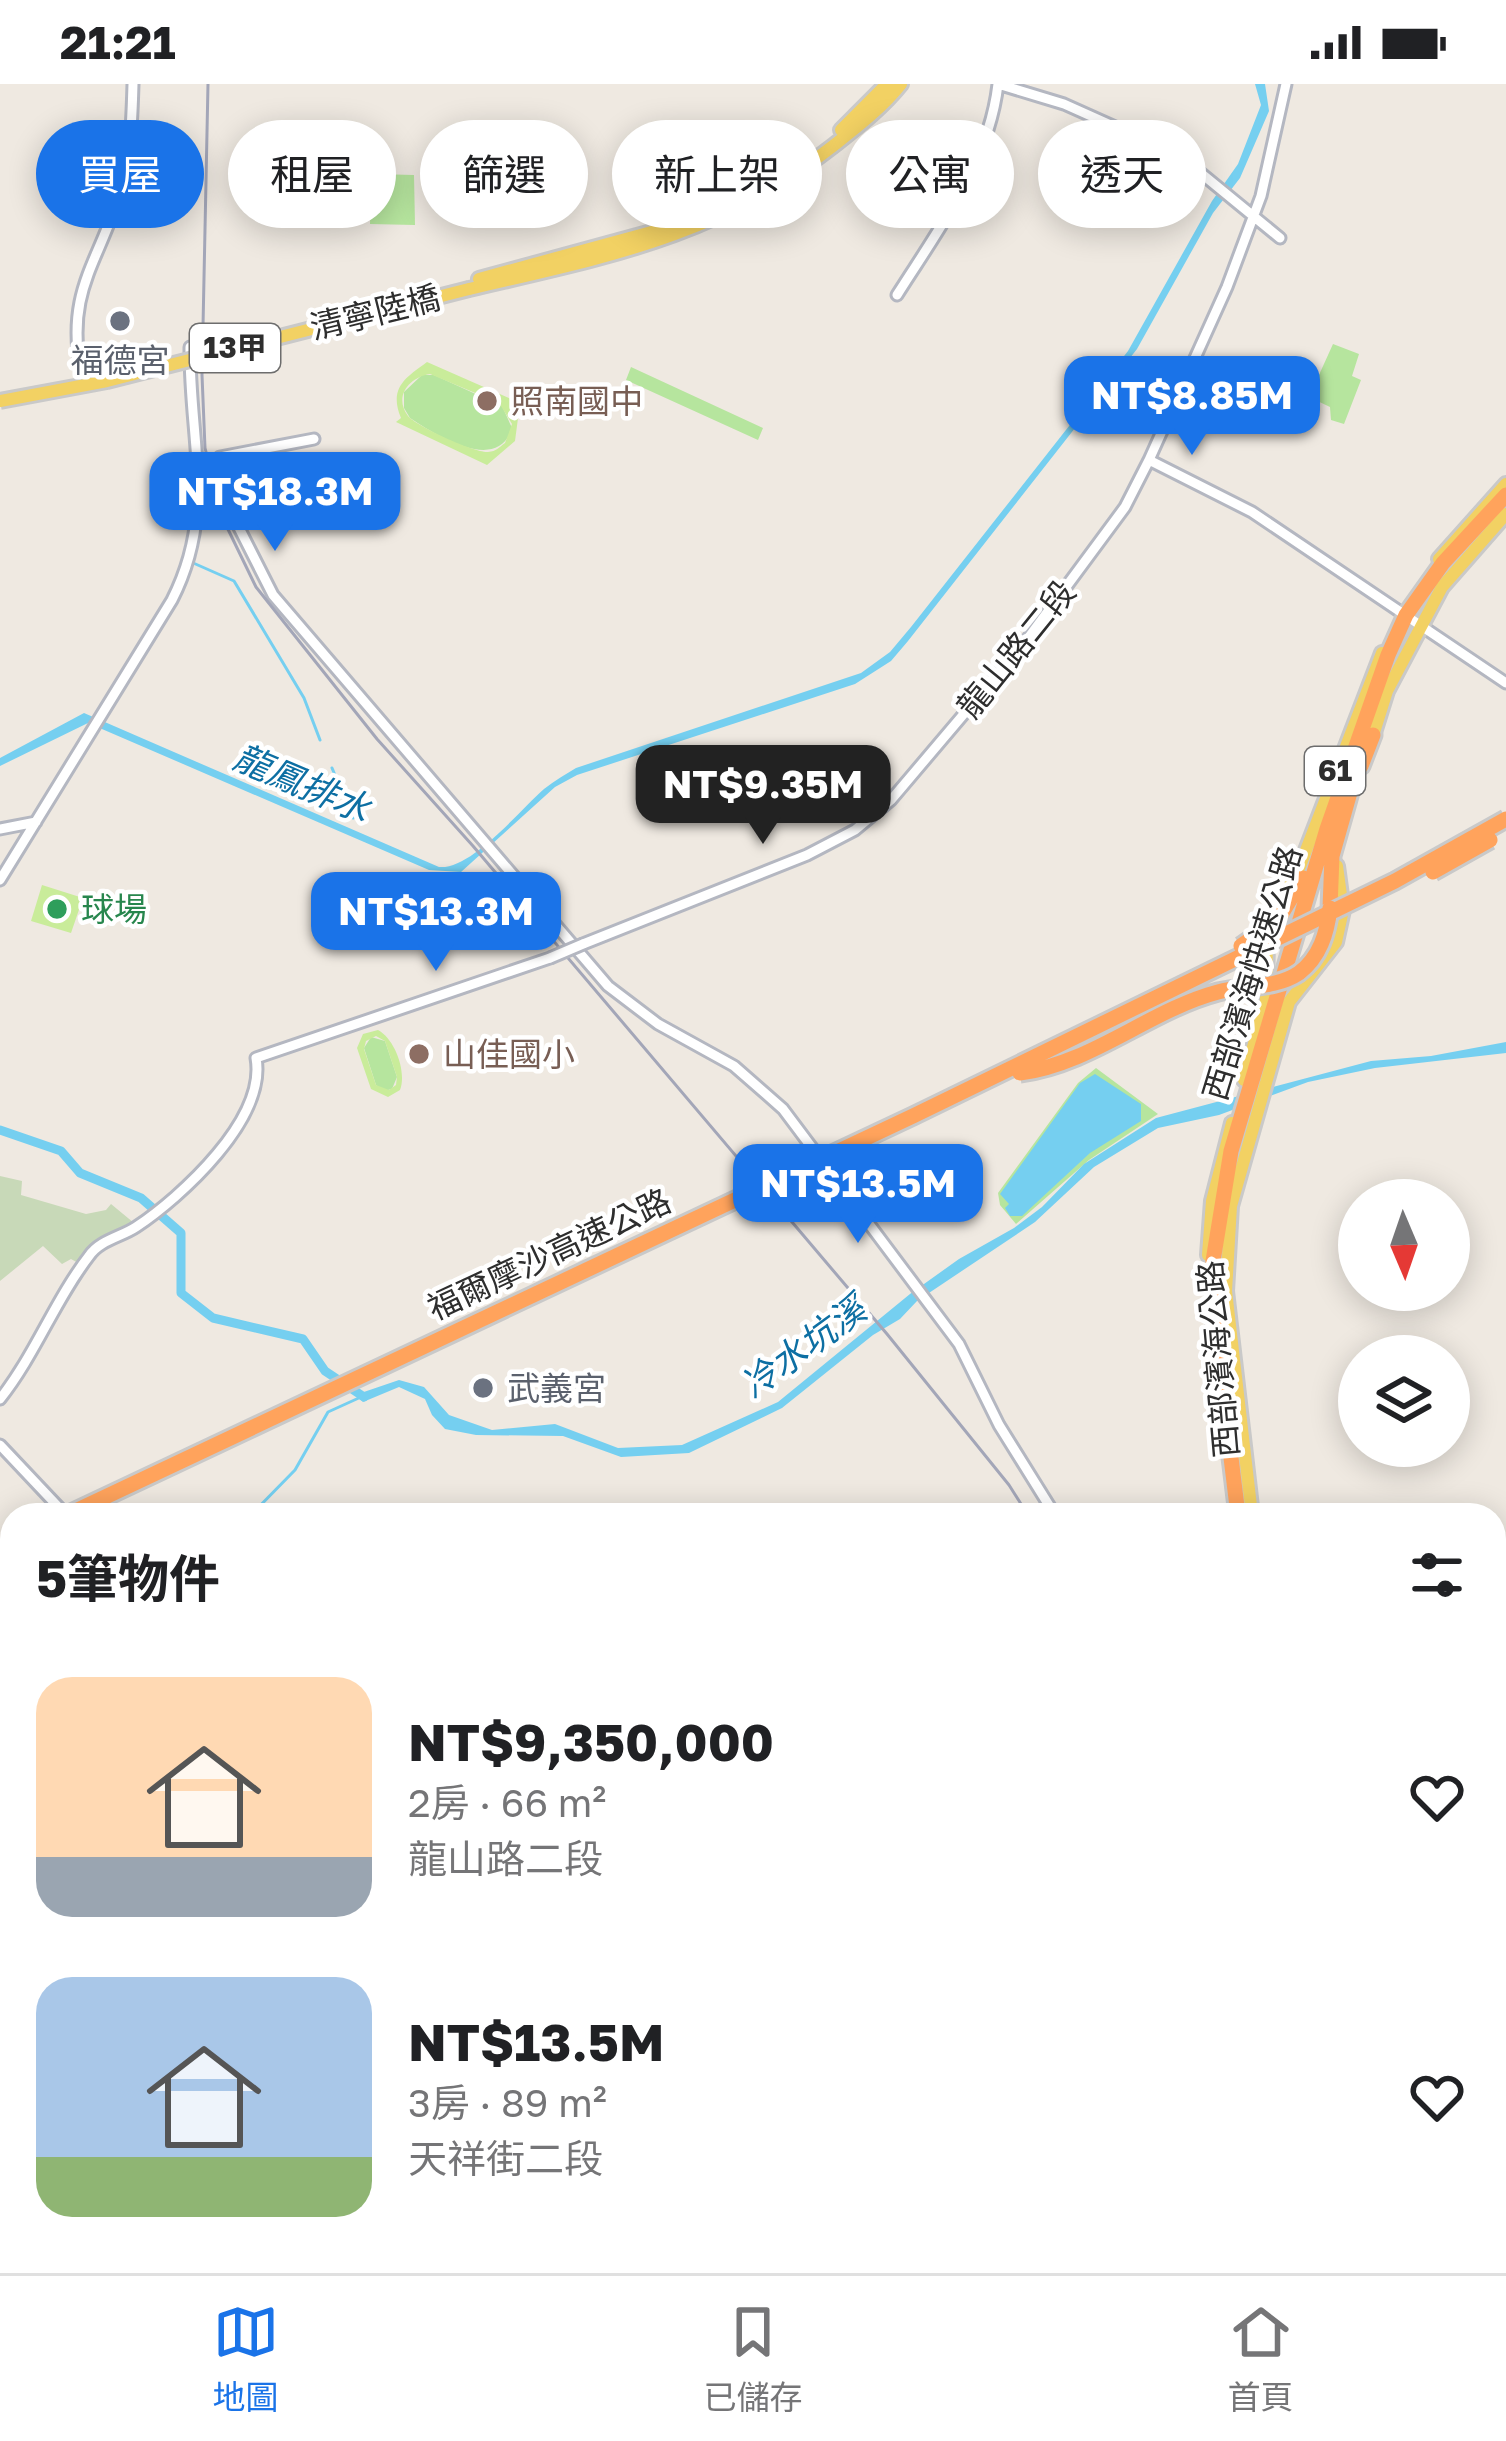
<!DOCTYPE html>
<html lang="zh-TW">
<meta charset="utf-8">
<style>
:root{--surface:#fff;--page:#f2f2f2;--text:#202124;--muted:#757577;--line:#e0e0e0;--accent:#1a73e8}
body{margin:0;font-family:"Golos Text","Noto Sans TC",sans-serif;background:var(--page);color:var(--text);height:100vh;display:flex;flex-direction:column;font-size:45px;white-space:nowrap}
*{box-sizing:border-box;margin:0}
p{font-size:39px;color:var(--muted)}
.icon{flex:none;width:66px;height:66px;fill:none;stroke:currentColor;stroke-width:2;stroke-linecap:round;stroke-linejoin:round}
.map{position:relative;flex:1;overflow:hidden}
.sheet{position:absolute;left:0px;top:1419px;width:1506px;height:771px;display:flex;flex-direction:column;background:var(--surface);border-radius:36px 36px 0 0;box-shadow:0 6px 30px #0003}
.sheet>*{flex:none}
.guide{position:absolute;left:36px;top:36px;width:1434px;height:108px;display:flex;gap:24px}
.needle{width:78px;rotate:178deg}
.buttons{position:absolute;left:1338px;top:1095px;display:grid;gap:24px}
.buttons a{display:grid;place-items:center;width:132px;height:132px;border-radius:50%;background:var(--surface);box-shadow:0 6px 30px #0003;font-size:60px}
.price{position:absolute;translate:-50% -102px;padding:0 27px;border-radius:24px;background:var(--accent);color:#fff;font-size:39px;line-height:78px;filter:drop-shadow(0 3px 6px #0008)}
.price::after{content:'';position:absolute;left:50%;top:72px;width:36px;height:27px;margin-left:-18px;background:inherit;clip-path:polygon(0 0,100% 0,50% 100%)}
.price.active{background:#222;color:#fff}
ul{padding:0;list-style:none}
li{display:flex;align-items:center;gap:36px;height:300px;padding:0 36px}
li span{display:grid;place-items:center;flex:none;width:336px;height:240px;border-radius:36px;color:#555}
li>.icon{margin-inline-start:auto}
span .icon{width:144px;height:144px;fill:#fffc;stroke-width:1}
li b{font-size:51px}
h2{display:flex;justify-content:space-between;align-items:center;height:144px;padding:0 36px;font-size:51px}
.chip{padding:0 42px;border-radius:54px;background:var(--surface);box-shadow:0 6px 30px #0003;font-size:42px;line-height:108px}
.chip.active{background:var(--accent);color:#fff}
.status{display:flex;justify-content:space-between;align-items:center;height:84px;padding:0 60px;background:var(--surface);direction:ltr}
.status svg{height:33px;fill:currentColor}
.menu{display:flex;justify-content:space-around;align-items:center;height:168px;border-top:3px solid var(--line);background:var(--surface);font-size:33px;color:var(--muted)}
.menu a{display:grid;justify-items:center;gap:6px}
.menu .active{color:var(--accent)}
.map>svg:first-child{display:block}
.green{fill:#b6e59e}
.cemetery{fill:#c8d9b8}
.pitch{fill:#c9ec9a;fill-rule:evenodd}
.water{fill:#75cff0}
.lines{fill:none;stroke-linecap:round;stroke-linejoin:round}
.stream{stroke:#75cff0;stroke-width:3}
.river{stroke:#75cff0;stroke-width:9}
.secondary-casing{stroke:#b4b7c1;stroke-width:15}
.primary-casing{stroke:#c9c9c9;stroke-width:18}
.highway-casing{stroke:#c9c9c9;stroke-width:21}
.secondary{stroke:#fff;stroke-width:9}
.primary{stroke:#f2d163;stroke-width:12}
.highway{stroke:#ffa35c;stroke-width:15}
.rail{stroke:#a3a6b8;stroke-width:3}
.secondary-bridge-casing{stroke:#b4b7c1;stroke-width:15;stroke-linecap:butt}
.primary-bridge-casing{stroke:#c9c9c9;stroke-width:18;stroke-linecap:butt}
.highway-bridge-casing{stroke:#c9c9c9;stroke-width:21;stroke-linecap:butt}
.secondary-bridge{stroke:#fff;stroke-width:9}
.primary-bridge{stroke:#f2d163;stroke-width:12}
.highway-bridge{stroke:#ffa35c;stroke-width:15}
.worship-dot{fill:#6b7280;stroke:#fff;stroke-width:4.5}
.education-dot{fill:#8d6e63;stroke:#fff;stroke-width:4.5}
.leisure-dot{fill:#2e9e5b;stroke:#fff;stroke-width:4.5}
.labels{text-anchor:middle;stroke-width:9;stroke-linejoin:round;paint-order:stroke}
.shield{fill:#fff;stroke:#6d6d6d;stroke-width:3}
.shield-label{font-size:30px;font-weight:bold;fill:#2e2e2e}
.street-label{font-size:33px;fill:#2e2e2e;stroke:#fff}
.worship-label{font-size:33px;fill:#5b616d;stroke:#fff}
.education-label{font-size:33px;fill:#785e54;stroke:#fff;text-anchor:start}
.leisure-label{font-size:33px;fill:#27864d;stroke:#fff;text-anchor:start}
.water-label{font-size:36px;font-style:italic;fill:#0d6fa3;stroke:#fff}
</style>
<div class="status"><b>21:21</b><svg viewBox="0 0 49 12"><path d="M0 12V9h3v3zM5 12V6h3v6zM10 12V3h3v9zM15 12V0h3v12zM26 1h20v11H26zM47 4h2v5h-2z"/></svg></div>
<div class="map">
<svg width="1506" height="2189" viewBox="0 0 1506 2189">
<rect width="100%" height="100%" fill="#efe9e1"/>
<path class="green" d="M 375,90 L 414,91 L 415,141 L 370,140 L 371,94 Z
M 1333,260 L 1359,270 L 1352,292 L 1361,296 L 1344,340 L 1331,336 L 1330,323 L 1309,313 Z
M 631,283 L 763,344 L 758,356 L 626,296 Z
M 422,291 L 434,291 L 502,322 L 512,344 C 498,390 437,352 410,334 L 404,324 L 404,308 Z
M 371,953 L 385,957 L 397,993 L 392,1005 L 384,1007 L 376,1001 L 364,964 Z
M 1096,984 L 1158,1030 L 1089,1076 L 1016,1140 L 1000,1121 L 998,1109 L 1078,999 Z
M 1506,1897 L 1506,2023 L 1494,2019 L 1494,1957 Z
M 1506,2064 L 1506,2189 L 1467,2189 L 1468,2178 L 1494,2178 L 1494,2068 Z
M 762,2178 L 892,2178 L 895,2182 L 887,2189 L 769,2189 L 756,2182 Z
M 1023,2178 L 1102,2178 L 1105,2183 L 1142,2186 L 1146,2178 L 1163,2178 L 1160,2189 L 1024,2189 Z"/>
<path class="cemetery" d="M 0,1092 L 22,1097 L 21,1111 L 86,1130 L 106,1126 L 111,1120 L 134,1139 L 80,1180 L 71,1175 L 62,1180 L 43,1162 L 0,1197 Z"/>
<path class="pitch" d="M 427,278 L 520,319 L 515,357 L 487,381 L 396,338 L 401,334 C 388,303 407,293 427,278 ZM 430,290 L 499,319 L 512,340 L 505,359 C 498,364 497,367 488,368 C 475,369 416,342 408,332 C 393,312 410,293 430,290 Z
M 42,801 L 83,814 L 71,849 L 31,837 Z
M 378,946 C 395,955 407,988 400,1006 L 388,1013 L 371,1005 L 357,964 L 363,950 ZM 376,952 L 385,957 L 397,993 L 396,1001 L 389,1006 L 376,1001 L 364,965 L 366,957 Z"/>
<path class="water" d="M 1255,0 L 1265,0 L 1269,27 L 1240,94 L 1213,129 L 1137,265 L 908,557 L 891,577 L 855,600 L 577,691 L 555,703 L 461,788 L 429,786 L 88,639 L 0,682 L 0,674 L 84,629 L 439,783 C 471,786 520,726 544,705 C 554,697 566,690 576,684 L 861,589 L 890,568 L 911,543 L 1128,267 L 1212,117 L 1238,80 L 1261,21 Z
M 1506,958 L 1506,969 L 1375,984 L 1308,998 L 1219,1031 L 1158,1044 L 1094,1083 L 1035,1138 L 917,1217 L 900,1235 L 873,1251 L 782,1324 L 689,1369 L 621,1373 L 563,1352 L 476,1351 L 445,1345 L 432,1331 L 425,1315 L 399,1303 L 363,1318 L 355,1311 L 399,1296 L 424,1303 L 449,1331 L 492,1346 L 555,1340 L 618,1364 L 682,1361 L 778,1318 L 910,1210 L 959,1175 L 1014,1144 L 1042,1123 L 1084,1080 L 1156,1034 L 1371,977 L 1431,972 Z
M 1095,990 L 1141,1020 L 1141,1037 L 1090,1069 L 1022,1132 L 1010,1132 L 1005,1124 L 1009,1120 L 1000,1110 L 1080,999 Z"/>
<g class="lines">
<path class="stream" d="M 191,478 L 234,497 L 304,614 L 320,656
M 332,684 L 353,734
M 251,1431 L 295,1386 L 328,1328 L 361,1313
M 510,2189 L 519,2178"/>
<path class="river" d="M 0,1046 L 61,1067 L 80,1089 L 141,1114 L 181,1149 L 181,1209 L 213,1234 L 303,1255 L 325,1287 L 364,1313"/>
<g class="secondary-casing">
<path id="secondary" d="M 998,0 L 1064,20 L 1180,72 L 1280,154
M 897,211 C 938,146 989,79 998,0
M 81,289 C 65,204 100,179 122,102 C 131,69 132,34 133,0
M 314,355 L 220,373 L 219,389 L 227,420 L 273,511 L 608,902 L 658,940 L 734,982 L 783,1025 L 959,1260 L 999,1341 L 1055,1431
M 1149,376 L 1252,428 L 1506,599
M 0,745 L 36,738
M 0,796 L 172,516 C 217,428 189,355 190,263
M 583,860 L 807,771 L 855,746 L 891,716 L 1029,553 L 1125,423 L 1149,376 L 1227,203 L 1261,112 L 1286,0
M 0,1315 C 35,1271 55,1216 89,1172 C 100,1156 121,1153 136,1143 C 181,1113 267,1035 256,974 L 550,874
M 0,1361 L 66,1431
M 0,1621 L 12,1632
M 741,2178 L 744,2189
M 447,2189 L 456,2178"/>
</g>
<g class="primary-casing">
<path id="primary" d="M 841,46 L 887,0
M 479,195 L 681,140 L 777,94
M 469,205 C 609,172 717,153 833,62 C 857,43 882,24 901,0
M 1439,475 L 1506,400
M 1371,658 L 1387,607 L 1442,503 L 1506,430
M 1287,806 L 1300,782 L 1382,569
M 1244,996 L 1266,916 L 1267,852
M 1208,1171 L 1212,1117 L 1232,1039
M 1252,1431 L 1226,1207 L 1231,1122 L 1289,918 L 1336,858 L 1343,826 L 1337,782
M 1245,2189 L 1246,2178"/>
</g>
<g class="highway-casing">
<path id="highway" d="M 1361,682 L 1373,651
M 1330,824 L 1332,772 L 1360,673
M 1278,836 L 1303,794
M 1238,1431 L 1214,1234 L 1213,1177 L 1231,1067 L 1327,745 L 1388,571 L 1406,531 L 1443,479 L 1506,411
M 0,1478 L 12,1471
M 1230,2189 L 1232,2178"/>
</g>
<use href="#secondary" class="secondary"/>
<use href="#primary" class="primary"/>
<use href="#highway" class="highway"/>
<path class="rail" d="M 208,0 L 202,291 L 205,364 L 223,435 L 256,503 L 377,655 L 473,762 L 887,1250 L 1009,1401 L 1028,1431
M 1173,2189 L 1176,2178"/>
<g class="secondary-bridge-casing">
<path id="secondary-bridge" d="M 550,874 L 583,860"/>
</g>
<g class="primary-bridge-casing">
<path id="primary-bridge" d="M 0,317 L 107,297 L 469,205"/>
</g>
<g class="highway-bridge-casing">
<path id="highway-bridge" d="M 1433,788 L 1490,756
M 1241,862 L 1278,836
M 1020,989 C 1091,980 1150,926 1218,908 C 1245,901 1275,905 1299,889 C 1320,873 1327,849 1330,824
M 67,1431 L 913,1032 L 1395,797 L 1506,735"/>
</g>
<use href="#secondary-bridge" class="secondary-bridge"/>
<use href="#primary-bridge" class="primary-bridge"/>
<use href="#highway-bridge" class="highway-bridge"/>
</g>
<g class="worship-dot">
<circle cx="120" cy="237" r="12"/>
<circle cx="483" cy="1304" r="12"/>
</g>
<g class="education-dot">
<circle cx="487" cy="317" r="12"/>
<circle cx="419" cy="970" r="12"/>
</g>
<circle class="leisure-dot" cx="57" cy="825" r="12"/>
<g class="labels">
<g class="shield">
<rect x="190" y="240" width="90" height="48" rx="9"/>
<rect x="1305" y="663" width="60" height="48" rx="9"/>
</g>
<g class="shield-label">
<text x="235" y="274">13甲</text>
<text x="1335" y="697">61</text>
</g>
<g class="street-label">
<text transform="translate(375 228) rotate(-14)" y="12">清寧陸橋</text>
<text transform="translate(1016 565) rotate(-51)" y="12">龍山路二段</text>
<text transform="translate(1252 889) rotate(-73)" y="12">西部濱海快速公路</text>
<text transform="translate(549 1170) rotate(-25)" y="12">福爾摩沙高速公路</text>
<text transform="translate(1218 1275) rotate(-95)" y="12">西部濱海公路</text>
</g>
<g class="worship-label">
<text x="120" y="288">福德宮</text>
<text x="507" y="1316" text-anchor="start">武義宮</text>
</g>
<g class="education-label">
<text x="511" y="329">照南國中</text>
<text x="443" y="982">山佳國小</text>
</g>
<g class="leisure-label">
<text x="81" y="837">球場</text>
</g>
<g class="water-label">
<text transform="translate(302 699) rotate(23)" y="13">龍鳳排水</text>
<text transform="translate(803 1263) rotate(-36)" y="13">冷水坑溪</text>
</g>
</g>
</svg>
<div class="buttons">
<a><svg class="needle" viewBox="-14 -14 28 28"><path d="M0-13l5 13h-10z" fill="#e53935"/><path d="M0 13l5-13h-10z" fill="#757577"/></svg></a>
<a><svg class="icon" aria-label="layers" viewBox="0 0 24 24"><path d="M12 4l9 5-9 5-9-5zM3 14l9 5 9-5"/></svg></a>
</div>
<b class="price" style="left:1192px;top:374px">NT$8.85M</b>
<b class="price" style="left:275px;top:470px">NT$18.3M</b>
<b class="price active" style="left:763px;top:763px">NT$9.35M</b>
<b class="price" style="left:436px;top:890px">NT$13.3M</b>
<b class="price" style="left:858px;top:1162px">NT$13.5M</b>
<div class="guide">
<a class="chip active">買屋</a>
<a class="chip">租屋</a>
<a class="chip">篩選</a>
<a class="chip">新上架</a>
<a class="chip">公寓</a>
<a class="chip">透天</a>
</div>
<section class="sheet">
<h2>5筆物件<svg class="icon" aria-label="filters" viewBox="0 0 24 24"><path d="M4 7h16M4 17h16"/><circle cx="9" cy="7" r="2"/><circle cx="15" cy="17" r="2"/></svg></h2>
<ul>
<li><span style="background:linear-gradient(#ffd9b3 75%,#9aa5b1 0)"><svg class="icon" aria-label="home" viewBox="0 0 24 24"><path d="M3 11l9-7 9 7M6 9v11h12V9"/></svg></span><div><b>NT$9,350,000</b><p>2房 · 66 m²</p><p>龍山路二段</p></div><svg class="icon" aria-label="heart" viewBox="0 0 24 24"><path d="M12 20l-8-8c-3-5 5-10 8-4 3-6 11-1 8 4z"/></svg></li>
<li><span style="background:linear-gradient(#a9c7e8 75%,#8fb573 0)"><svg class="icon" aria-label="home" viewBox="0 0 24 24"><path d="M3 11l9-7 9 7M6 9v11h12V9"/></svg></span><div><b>NT$13.5M</b><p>3房 · 89 m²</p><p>天祥街二段</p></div><svg class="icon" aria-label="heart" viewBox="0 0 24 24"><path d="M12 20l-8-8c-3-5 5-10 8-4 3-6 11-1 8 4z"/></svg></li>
</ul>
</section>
</div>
<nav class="menu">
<a class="active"><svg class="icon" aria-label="map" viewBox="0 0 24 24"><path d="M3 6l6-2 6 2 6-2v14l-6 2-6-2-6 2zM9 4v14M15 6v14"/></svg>地圖</a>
<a><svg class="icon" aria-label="saved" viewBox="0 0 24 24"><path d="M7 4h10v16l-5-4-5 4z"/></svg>已儲存</a>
<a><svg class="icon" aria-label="home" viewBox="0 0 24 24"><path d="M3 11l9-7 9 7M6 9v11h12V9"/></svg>首頁</a>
</nav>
